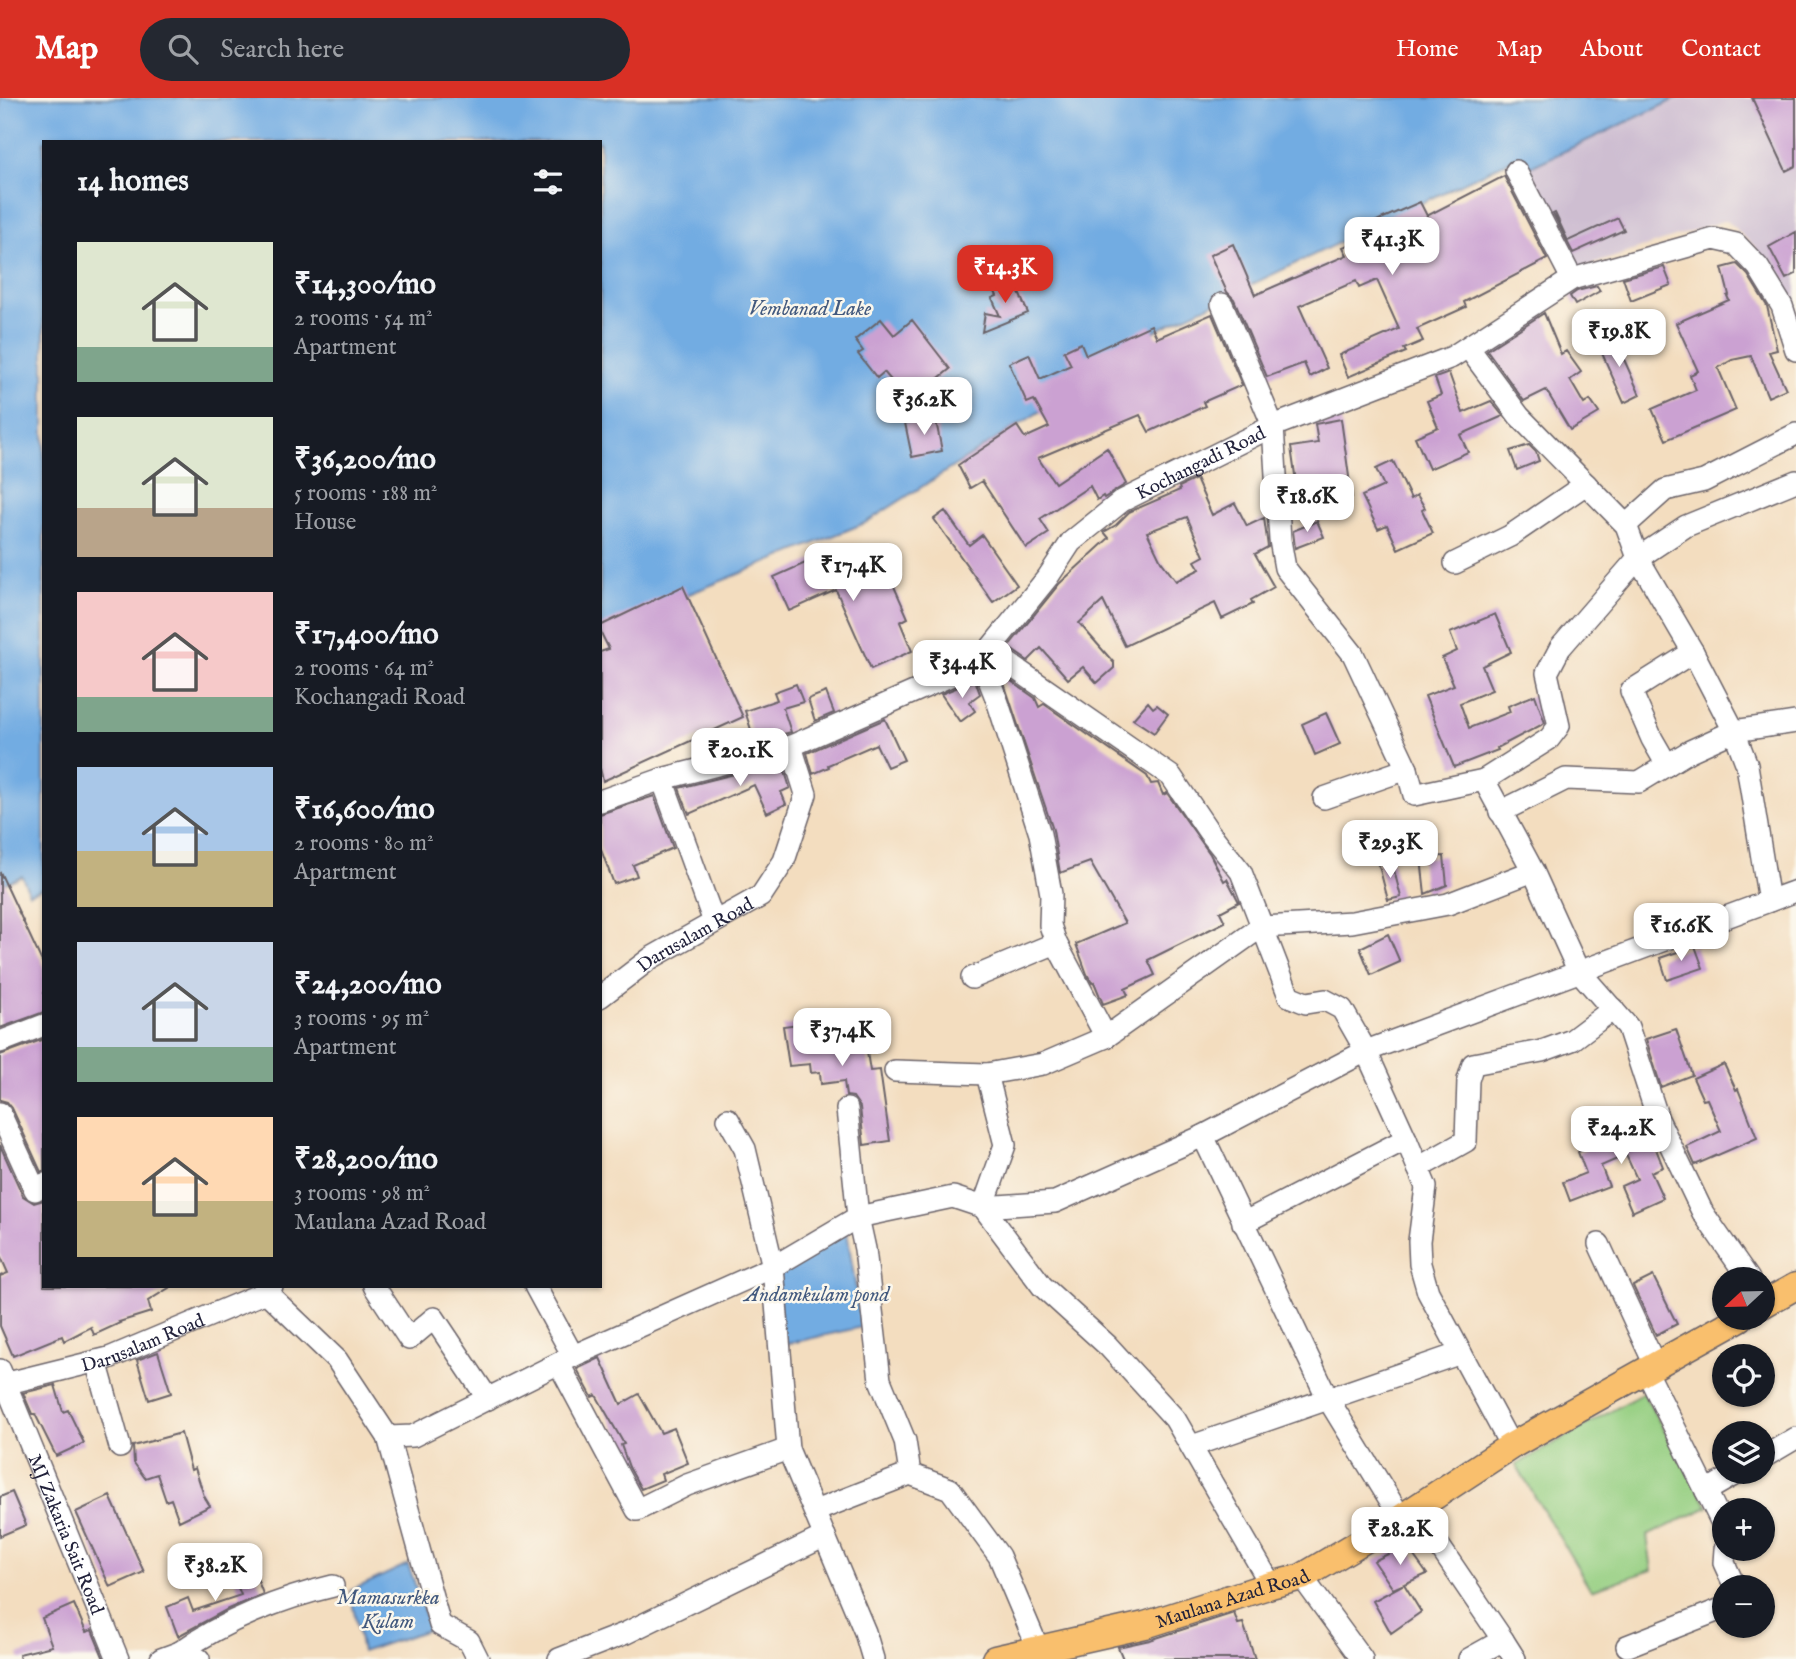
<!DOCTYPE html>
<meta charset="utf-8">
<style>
:root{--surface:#171b24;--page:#242831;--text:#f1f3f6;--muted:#9ea1a6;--accent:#d93025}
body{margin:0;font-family:"IM FELL English",serif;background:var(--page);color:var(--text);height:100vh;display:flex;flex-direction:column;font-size:26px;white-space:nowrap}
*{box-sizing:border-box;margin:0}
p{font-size:23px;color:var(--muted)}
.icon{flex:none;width:38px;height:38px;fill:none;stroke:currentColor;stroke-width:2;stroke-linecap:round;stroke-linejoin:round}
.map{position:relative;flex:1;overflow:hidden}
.panel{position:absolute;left:42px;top:42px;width:560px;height:1148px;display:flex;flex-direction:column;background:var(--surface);border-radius:0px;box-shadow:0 2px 5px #0004}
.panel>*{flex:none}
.needle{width:46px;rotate:248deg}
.buttons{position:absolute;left:1712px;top:1169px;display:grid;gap:14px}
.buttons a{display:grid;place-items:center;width:63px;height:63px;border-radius:50%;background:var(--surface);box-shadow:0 2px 5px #0004;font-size:35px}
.price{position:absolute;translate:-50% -60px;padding:0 16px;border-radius:14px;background:#fff;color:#222;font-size:23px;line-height:46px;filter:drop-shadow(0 2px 4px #0008)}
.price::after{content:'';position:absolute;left:50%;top:42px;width:21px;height:16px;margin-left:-10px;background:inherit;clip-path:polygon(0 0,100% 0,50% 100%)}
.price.active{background:var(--accent);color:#fff}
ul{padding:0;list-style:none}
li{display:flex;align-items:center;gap:21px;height:175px;padding:0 35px}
li span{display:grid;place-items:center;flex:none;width:196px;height:140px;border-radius:0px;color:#555}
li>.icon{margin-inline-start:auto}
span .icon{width:84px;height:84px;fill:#fffc;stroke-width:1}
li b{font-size:30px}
h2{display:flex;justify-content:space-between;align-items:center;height:84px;padding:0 35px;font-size:30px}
header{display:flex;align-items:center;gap:42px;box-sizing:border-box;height:98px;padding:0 35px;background:var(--accent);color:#fff}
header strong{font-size:33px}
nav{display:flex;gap:38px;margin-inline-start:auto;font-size:24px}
.search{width:490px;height:63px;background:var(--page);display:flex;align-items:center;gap:18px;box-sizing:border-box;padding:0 24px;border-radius:38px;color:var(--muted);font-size:26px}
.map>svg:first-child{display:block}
.industrial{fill:#cebed1}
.green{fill:#96cf82;stroke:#5c785e;stroke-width:2}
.water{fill:#72ace2;stroke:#4a678e;stroke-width:2}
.building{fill:#cba1d2;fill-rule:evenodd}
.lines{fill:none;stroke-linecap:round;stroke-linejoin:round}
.minor-casing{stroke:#6b6369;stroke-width:24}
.major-casing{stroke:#6b6369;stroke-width:29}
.minor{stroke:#fff;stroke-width:21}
.major{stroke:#f9bf6d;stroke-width:26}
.labels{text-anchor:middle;stroke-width:5;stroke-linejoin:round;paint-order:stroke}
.street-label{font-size:19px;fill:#22223b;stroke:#fbf7ec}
.water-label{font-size:21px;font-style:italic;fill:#42597e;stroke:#fbf7ec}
</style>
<header>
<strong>Map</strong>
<div class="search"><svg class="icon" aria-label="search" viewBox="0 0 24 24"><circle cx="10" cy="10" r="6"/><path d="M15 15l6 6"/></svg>Search here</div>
<nav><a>Home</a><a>Map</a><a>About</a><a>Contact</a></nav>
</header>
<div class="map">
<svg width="1796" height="1561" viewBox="0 0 1796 1561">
<rect width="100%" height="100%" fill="#fbf7ec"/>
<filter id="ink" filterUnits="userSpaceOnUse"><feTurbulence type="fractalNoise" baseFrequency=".0143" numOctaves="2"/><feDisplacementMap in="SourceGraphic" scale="14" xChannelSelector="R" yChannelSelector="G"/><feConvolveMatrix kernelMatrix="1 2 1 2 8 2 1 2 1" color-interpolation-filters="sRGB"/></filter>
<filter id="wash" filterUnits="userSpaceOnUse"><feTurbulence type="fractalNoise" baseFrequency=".00686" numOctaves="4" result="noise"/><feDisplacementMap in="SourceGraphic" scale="28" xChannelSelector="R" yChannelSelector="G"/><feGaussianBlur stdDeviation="1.57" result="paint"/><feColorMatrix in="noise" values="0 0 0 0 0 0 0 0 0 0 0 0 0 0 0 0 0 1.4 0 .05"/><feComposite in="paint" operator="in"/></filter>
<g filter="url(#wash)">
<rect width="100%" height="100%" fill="#f3ddbf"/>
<path class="industrial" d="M 1678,0 L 1796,0 L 1796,233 L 1755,149 L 1726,122 L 1578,171 L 1522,73 Z"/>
<path class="green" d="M 1643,1295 L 1708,1409 L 1647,1438 L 1652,1472 L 1591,1492 L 1516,1367 Z"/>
<path class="water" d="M 0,0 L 1678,0 L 1522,73 L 1515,60 L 1078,270 L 1067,296 L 865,425 L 689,496 L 600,540 L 600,44 L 44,44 L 44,789 L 29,795 L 22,778 L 0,787 Z
M 847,1134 L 862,1229 L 782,1247 L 776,1173 Z
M 408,1466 L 430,1531 L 362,1554 L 350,1493 Z"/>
<g id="blocks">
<path class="building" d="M 1752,0 L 1796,0 L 1796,68 L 1786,73 Z
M 1504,78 L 1547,161 L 1464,204 L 1466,209 L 1417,231 L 1423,243 L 1404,251 L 1406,254 L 1348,279 L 1339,257 L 1399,231 L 1377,182 L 1359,190 L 1356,183 L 1299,208 L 1327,270 L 1310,279 L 1304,265 L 1267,279 L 1234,201 L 1227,194 L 1210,157 L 1233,146 L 1255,197 L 1347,157 L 1343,149 L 1358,143 L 1354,134 L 1381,121 L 1420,104 L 1427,118 Z
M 1555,115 L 1568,143 L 1618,120 L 1624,132 L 1573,155 L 1553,116 Z
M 1796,134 L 1796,176 L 1786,181 L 1769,149 Z
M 1737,166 L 1748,177 L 1767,208 L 1777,252 L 1769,254 L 1786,291 L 1768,299 L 1751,258 L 1732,262 L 1718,270 L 1736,312 L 1666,342 L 1652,311 L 1696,292 L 1690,277 L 1698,273 L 1676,225 L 1729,202 L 1727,198 L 1729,197 L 1722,170 Z
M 1664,169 L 1671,187 L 1631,203 L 1623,180 Z
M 1012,179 L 1028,215 L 982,234 L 985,215 L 1000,218 L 992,200 L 997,198 L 992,187 Z
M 1597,188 L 1600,193 L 1575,207 L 1570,198 L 1577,193 Z
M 1544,215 L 1561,256 L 1566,253 L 1581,274 L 1570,282 L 1584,306 L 1590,302 L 1599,315 L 1570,332 L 1546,292 L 1524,303 L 1487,252 Z
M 1212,216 L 1242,287 L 1203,304 L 1205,308 L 1149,334 L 1140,317 L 1038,360 L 1055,385 L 1107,350 L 1126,386 L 1104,400 L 1103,398 L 1097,402 L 1090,388 L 1040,421 L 1049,435 L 1026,450 L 982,383 L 970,390 L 958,367 L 1017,328 L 1025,340 L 1049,329 L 1034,302 L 1027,305 L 1009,265 L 1029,256 L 1040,281 L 1071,267 L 1064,253 L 1081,245 L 1086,257 L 1151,227 L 1157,240 Z
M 881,221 L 894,237 L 912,222 L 950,271 L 920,295 L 915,289 L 907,296 L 898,284 L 895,287 L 884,274 L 877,280 L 858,256 L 863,253 L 855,242 Z
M 1613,237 L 1640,297 L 1624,305 L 1597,244 Z
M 1449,275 L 1463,315 L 1491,303 L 1503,318 L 1460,337 L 1468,354 L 1429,371 L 1415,339 L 1438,329 L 1427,303 L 1441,297 L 1435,280 Z
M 935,318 L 942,353 L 912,359 L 905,325 Z
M 1341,321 L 1352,400 L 1319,409 L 1312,382 L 1296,384 L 1291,349 L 1318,345 L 1315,326 Z
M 1529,347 L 1536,354 L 1539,363 L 1517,372 L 1510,353 Z
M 1393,363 L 1411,401 L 1417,397 L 1425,410 L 1422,412 L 1433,435 L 1398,451 L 1387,427 L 1378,431 L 1362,398 L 1384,388 L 1376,371 Z
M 1196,381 L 1212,417 L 1235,405 L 1247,428 L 1264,420 L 1268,449 L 1255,456 L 1274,489 L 1251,502 L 1253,506 L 1222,521 L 1215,505 L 1125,548 L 1103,503 L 1079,525 L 1114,565 L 1114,570 L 1097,585 L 1083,569 L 1068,581 L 1041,550 L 1028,563 L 1008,549 L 1059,486 L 1109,440 L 1104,434 L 1116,427 L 1129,414 L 1180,392 L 1179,389 ZM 1187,419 L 1204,458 L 1195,463 L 1200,471 L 1176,483 L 1161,463 L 1147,434 Z
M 945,413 L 969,447 L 982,437 L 1017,487 L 993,504 L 934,421 Z
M 1317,423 L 1324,439 L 1295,450 L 1293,433 Z
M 839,450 L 854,484 L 886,470 L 908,520 L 900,524 L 912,553 L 871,571 L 836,492 L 789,513 L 774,479 Z
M 683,488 L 743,619 L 603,683 L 600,670 L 600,554 L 609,551 L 600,533 L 600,528 Z
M 1495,516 L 1511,554 L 1482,568 L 1492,592 L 1460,605 L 1469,630 L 1510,614 L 1508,608 L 1535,597 L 1545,625 L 1497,650 L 1498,652 L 1454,669 L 1425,598 L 1454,587 L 1442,560 L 1457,553 L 1450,535 Z
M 1001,576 L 1035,600 L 1039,609 L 1044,606 L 1147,678 L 1151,686 L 1158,685 L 1163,697 L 1167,695 L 1210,756 L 1224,783 L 1227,781 L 1239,804 L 1220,814 L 1225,824 L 1148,862 L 1155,877 L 1125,891 L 1128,897 L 1103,906 L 1094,884 L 1092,885 L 1087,876 L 1076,846 L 1125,825 L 1090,764 L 1060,775 L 1053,732 Z
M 975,582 L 980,596 L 969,604 L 975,613 L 960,624 L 941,596 Z
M 796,586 L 803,604 L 783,610 L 791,634 L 755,644 L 745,613 L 777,602 L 774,594 Z
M 826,594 L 834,615 L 815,623 L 808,601 Z
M 1148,604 L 1153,610 L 1157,607 L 1168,616 L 1154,635 L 1133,621 Z
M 1326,615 L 1340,646 L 1315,657 L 1302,626 Z
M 885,621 L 904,662 L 887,669 L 876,646 L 828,667 L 829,669 L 813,676 L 807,655 Z
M 782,664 L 790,690 L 781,694 L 786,706 L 767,715 L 754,687 L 689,716 L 679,690 Z
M 654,698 L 673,750 L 633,767 L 637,778 L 614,786 L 600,749 L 600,716 Z
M 1444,758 L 1447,787 L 1425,796 L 1421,760 Z
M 1391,761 L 1401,799 L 1388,802 L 1378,764 Z
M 0,774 L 44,868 L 44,914 L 0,930 Z
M 1388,836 L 1400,864 L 1371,877 L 1360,850 Z
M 1695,848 L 1703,870 L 1667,882 L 1660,860 Z
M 853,919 L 857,949 L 866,948 L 870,973 L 880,972 L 890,1043 L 864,1047 L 860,1009 L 853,999 L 846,998 L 844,983 L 821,986 L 820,974 L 811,975 L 810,966 L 789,968 L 783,928 Z
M 1676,931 L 1692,977 L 1661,989 L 1646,941 Z
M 44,941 L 44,1073 L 41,1074 L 12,1010 L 7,1004 L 0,1002 L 0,957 Z
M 1724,966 L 1736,992 L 1738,991 L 1757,1040 L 1695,1067 L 1687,1049 L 1721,1033 L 1707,1001 L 1703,1002 L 1693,980 Z
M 1644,1020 L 1663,1069 L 1651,1074 L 1663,1100 L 1632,1114 L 1621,1088 L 1637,1081 L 1626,1057 L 1601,1068 L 1609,1088 L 1570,1103 L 1563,1084 L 1586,1075 L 1578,1054 L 1612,1041 L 1610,1036 Z
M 0,1047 L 23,1098 L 34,1105 L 44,1102 L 44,1188 L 172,1188 L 148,1203 L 151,1214 L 119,1224 L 120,1225 L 94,1237 L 91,1229 L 64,1243 L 62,1238 L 13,1258 L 0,1228 L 0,1178 L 8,1175 L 0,1157 Z
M 1653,1178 L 1677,1226 L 1656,1237 L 1633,1188 Z
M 158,1254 L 171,1295 L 149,1302 L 137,1262 Z
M 600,1260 L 621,1306 L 639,1296 L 661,1335 L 674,1330 L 688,1365 L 661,1376 L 663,1382 L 641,1391 L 629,1369 L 621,1347 L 624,1346 L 596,1297 L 592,1299 L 577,1271 Z
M 55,1287 L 63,1314 L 68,1312 L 84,1345 L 56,1358 L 35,1316 L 32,1316 L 23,1295 Z
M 181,1335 L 191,1372 L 195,1370 L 204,1398 L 210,1408 L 179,1423 L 171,1401 L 166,1403 L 157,1376 L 145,1380 L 134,1365 L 133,1348 Z
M 12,1394 L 26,1427 L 0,1438 L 0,1399 Z
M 110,1398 L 144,1474 L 110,1489 L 76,1414 Z
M 1406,1447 L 1427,1476 L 1393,1491 L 1374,1463 Z
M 252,1467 L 263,1496 L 228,1511 L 178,1538 L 167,1509 L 188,1500 L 193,1513 L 241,1497 L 232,1475 Z
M 1404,1486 L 1421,1514 L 1391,1535 L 1373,1503 Z
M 74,1506 L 86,1534 L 92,1532 L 104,1561 L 20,1561 L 19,1556 L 52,1548 L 42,1520 Z
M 1234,1515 L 1238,1526 L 1243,1525 L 1255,1561 L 1123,1561 L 1118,1549 L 1150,1542 Z"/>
</g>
</g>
<g filter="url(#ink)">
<use href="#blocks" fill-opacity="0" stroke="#6b6369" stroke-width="2"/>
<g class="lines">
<g class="minor-casing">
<g id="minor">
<path d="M 1516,73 L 1572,181"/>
<path d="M 1222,206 L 1273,328 L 1280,442 L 1285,470 L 1353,556 L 1407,671 L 1414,697 L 1484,682"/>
<path d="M 1468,249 L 1519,318 L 1626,427 L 1638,460 L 1693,554 L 1734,633 L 1747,667 L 1769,803"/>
<path d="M 1626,427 L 1665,392 L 1704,383 L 1796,336"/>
<path d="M 1455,465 L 1510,438 L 1586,386"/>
<path d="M 989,552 L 1171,678 L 1209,734 L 1241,774 L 1289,898 L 1306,905 L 1325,902 L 1342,911 L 1366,953 L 1406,1041 L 1426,1089 L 1419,1143 L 1420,1166 L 1428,1194 L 1511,1348"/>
<path d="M 982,564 L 998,605 L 1040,736 L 1051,796 L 1050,827 L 1056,845 L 1106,939"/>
<path d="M 1667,667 L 1652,641 L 1631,593 L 1693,554"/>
<path d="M 662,681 L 714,824"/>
<path d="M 1324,700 L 1407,671"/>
<path id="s1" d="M 600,703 L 662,681 L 791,648 L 982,564 L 989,552 L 1048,479 L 1071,444 L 1122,403 L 1273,328 L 1452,259 L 1572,181 L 1714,141 L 1736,146 L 1758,169 L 1782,208 L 1796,252"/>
<path d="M 1500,714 L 1566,681 L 1639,684 L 1690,653 L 1734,633 L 1796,624"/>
<path d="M 972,880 L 1056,845"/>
<path id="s2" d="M 600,899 L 651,860 L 761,798 L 784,763 L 806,696 L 791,648"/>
<path d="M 0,944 L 44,927"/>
<path d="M 895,973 L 987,976 L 1043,966 L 1106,939 L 1261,829 L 1352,824 L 1448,806 L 1533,773"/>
<path d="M 987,976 L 1005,1047 L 983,1109 L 1042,1188 L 1108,1248 L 1175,1321 L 1271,1487"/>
<path d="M 847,1011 L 858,1119 L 865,1151 L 880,1282 L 905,1343 L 910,1376"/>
<path d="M 0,1015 L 35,1092 L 44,1086"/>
<path d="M 728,1021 L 745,1051 L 773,1169 L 788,1351 L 865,1534 L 873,1561"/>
<path d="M 1203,1038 L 1328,1301 L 1401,1420"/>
<path d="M 1418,1070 L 1466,1043 L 1468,982 L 1473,966 L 1542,953 L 1572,942 L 1613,911"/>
<path d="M 1243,1125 L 1406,1041"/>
<path d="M 1599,1146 L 1655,1267"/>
<path d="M 1749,1181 L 1703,1115 L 1658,1021 L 1628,929 L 1578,872 L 1533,773 L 1484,682 L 1549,641 L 1559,628 L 1547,575 L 1560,550 L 1638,460 L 1686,428 L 1796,383"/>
<path d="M 374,1188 L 409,1241 L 434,1220 L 488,1301"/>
<path d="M 535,1188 L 573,1258"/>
<path d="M 266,1194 L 337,1262 L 388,1339 L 413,1338 L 573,1258 L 773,1169 L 858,1119 L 953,1099 L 983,1109 L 1055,1104 L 1203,1038 L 1366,953 L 1796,793"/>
<path d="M 96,1263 L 120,1349"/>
<path d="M 559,1266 L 637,1412 L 687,1387 L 788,1351"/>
<path id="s3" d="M 0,1272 L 118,1561"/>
<path d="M 1646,1272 L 1724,1429"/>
<path id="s4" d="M 0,1287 L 109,1260 L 266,1194 L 272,1188"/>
<path d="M 388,1339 L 440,1527 L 469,1543 L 478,1561"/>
<path d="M 1192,1348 L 1461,1255"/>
<path d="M 1762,1360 L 1796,1340"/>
<path d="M 1706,1393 L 1739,1374"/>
<path d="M 1414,1411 L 1503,1542"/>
<path d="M 815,1413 L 910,1376 L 950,1391 L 999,1458 L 1038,1550"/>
<path d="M 1725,1451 L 1724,1465 L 1735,1489"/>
<path d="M 1302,1479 L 1362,1561"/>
<path d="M 1627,1548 L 1724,1510"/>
<path d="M 180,1554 C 223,1523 282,1500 333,1488"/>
<path d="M 161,1561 L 180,1554 L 199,1561"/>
<path d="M 559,1561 L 626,1535 L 825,1438"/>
<path d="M 1469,1561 L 1503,1542 L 1515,1561"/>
</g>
</g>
<g class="major-casing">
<g id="major">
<path d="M 1762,1207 L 1796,1188"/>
<path id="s5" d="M 995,1561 L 1145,1527 L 1271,1487 L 1302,1479 L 1401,1420 L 1511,1348 L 1740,1220"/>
</g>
</g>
<use href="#minor" class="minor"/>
<use href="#major" class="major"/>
</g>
</g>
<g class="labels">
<g class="street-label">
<text dy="7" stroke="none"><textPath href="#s1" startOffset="710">Kochangadi Road</textPath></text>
<text dy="7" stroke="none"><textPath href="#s2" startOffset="114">Darusalam Road</textPath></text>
<text dy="7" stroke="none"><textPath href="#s4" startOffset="149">Darusalam Road</textPath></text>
<text dy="7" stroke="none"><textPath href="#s3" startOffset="177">MJ Zakaria Sait Road</textPath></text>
<text dy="7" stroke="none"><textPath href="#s5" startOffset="245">Maulana Azad Road</textPath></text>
</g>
<g class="water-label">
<text x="810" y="217">Vembanad Lake</text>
<text x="817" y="1203">Andamkulam pond</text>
<text x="388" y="1506">Mamasurkka<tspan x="388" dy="24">Kulam</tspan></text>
</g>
</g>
</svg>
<div class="buttons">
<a><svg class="needle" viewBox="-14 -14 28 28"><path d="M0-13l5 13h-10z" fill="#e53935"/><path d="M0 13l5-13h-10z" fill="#9ea1a6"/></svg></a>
<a><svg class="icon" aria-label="locate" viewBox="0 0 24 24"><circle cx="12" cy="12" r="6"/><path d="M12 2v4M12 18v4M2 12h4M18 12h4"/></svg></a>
<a><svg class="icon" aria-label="layers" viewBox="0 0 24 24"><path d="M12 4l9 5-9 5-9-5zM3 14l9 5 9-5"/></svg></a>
<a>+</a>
<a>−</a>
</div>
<b class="price" style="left:1392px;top:179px">₹41.3K</b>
<b class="price active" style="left:1005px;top:207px">₹14.3K</b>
<b class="price" style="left:1619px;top:271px">₹19.8K</b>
<b class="price" style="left:924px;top:339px">₹36.2K</b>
<b class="price" style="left:1307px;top:436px">₹18.6K</b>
<b class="price" style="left:853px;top:505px">₹17.4K</b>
<b class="price" style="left:962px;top:602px">₹34.4K</b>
<b class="price" style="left:740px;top:690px">₹20.1K</b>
<b class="price" style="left:1390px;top:782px">₹29.3K</b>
<b class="price" style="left:1681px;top:865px">₹16.6K</b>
<b class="price" style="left:842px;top:970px">₹37.4K</b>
<b class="price" style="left:1621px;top:1068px">₹24.2K</b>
<b class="price" style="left:1400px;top:1469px">₹28.2K</b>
<b class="price" style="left:215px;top:1505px">₹38.2K</b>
<section class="panel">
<h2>14 homes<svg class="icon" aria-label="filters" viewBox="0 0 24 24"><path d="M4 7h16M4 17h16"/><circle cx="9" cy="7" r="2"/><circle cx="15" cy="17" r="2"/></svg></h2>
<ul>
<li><span style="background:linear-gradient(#dfe7d0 75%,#7fa58c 0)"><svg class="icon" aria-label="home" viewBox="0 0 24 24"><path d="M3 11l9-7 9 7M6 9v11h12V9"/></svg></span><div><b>₹14,300/mo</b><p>2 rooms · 54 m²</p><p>Apartment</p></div></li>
<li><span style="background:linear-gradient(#dfe7d0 65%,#b9a48a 0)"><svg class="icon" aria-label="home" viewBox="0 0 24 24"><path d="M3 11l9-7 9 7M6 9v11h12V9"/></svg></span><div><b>₹36,200/mo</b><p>5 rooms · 188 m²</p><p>House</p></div></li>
<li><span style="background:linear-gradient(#f6c9c9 75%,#7fa58c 0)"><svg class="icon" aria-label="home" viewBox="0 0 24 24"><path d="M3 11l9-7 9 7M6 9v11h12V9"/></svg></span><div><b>₹17,400/mo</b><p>2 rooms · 64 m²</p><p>Kochangadi Road</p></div></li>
<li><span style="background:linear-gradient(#a9c7e8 60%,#c2b280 0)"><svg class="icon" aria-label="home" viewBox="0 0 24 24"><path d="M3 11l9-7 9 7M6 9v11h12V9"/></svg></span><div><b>₹16,600/mo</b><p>2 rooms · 80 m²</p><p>Apartment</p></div></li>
<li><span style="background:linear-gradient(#c9d6e8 75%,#7fa58c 0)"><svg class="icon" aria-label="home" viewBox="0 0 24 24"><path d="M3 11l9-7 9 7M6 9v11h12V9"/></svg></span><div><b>₹24,200/mo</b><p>3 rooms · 95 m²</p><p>Apartment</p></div></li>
<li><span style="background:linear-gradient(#ffd9b3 60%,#c2b280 0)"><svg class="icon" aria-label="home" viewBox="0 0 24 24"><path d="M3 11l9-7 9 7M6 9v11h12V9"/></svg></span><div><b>₹28,200/mo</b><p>3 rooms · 98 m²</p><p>Maulana Azad Road</p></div></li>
</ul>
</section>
</div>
